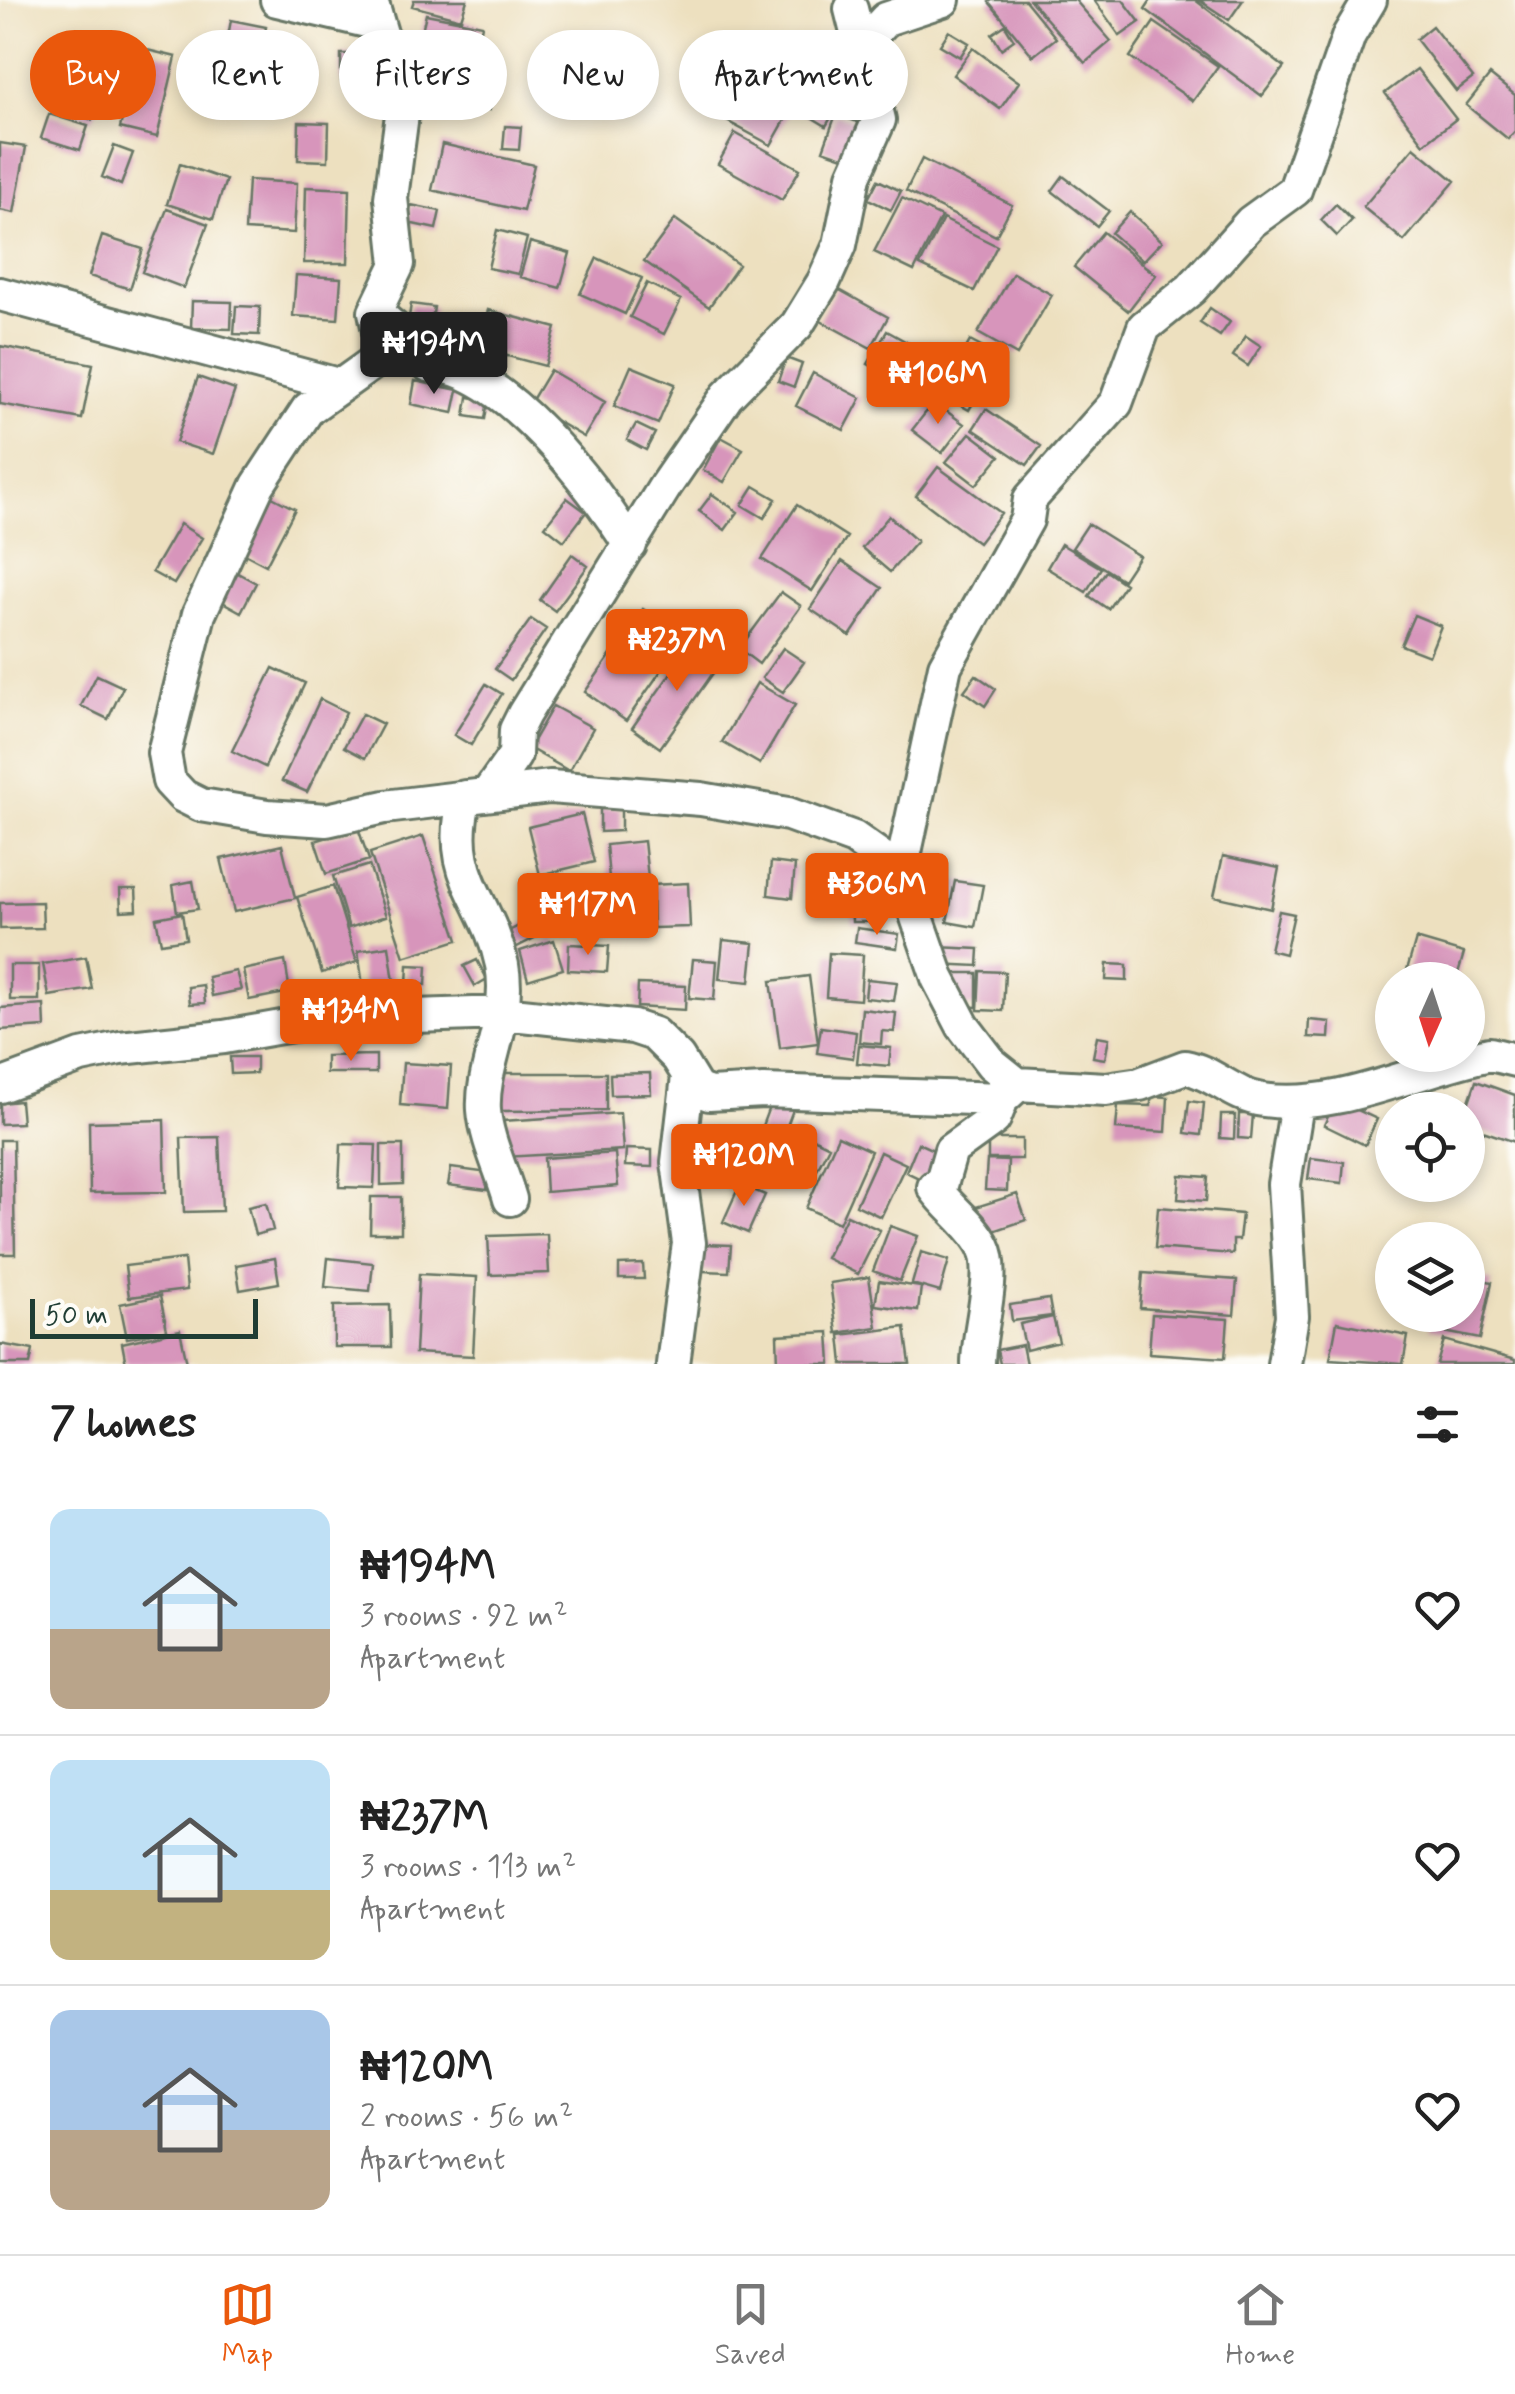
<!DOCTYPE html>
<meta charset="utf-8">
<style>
:root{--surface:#fff;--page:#f2f2f2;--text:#222;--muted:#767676;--line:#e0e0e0;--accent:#ea580c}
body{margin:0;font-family:Mynerve,sans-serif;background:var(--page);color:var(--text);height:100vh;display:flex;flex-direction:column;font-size:38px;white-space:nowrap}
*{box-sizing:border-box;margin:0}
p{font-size:32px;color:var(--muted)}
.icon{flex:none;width:55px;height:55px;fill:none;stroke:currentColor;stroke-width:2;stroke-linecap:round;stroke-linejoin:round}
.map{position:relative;height:1364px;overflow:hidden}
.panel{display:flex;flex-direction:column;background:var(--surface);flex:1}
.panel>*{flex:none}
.top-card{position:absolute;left:30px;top:30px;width:1000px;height:90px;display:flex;gap:20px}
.needle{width:65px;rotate:183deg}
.controls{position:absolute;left:1375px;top:962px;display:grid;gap:20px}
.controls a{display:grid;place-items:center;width:110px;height:110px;border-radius:50%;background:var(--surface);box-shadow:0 5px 15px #0003;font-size:50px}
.scale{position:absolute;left:30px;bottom:25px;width:228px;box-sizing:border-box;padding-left:10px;border:5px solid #1f3d34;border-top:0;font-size:28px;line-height:35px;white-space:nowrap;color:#1f3d34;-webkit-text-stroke:8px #fdfcf7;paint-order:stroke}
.price{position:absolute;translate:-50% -85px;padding:0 22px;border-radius:10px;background:var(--accent);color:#fff;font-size:32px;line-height:65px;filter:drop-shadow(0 2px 5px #0008)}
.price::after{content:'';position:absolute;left:50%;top:60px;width:30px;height:22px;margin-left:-15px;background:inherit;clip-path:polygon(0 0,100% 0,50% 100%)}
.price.current{background:#222;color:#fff}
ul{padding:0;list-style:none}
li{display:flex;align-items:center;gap:30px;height:250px;padding:0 50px}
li+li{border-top:2px solid var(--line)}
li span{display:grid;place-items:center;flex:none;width:280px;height:200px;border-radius:20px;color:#555}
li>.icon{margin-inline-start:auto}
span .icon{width:120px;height:120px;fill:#fffc;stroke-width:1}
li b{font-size:42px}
h2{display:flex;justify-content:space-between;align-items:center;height:120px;padding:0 50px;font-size:42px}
.tag{padding:0 35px;border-radius:45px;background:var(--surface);box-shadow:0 5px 15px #0003;font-size:35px;line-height:90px}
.tag.current{background:var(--accent);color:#fff}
.tabs{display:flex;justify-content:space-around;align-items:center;height:140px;border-top:2px solid var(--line);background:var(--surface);font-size:28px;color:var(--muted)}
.tabs a{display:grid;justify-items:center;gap:5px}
.tabs .current{color:var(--accent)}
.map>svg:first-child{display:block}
.building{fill:#d795bb}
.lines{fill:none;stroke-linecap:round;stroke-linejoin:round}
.street-casing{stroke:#677665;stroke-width:38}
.street{stroke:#fff;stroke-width:32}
</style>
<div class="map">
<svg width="1515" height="1364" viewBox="0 0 1515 1364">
<rect width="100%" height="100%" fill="#fdfcf7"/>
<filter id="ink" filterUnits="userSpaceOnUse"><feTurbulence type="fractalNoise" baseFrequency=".01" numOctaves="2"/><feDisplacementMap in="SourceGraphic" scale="20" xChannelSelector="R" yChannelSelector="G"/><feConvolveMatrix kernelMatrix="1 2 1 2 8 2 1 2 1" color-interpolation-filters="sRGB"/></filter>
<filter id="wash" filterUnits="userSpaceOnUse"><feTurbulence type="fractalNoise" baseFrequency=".0048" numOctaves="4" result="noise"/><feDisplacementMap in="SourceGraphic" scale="40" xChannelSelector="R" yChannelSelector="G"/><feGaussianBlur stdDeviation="2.25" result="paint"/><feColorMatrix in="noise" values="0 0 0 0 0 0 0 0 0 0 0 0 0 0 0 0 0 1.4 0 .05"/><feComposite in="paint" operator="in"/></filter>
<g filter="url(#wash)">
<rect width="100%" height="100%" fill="#ede0bf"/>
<g id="blocks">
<path class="building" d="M 414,0 L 467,0 L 461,19 L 412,6 Z
M 992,0 L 1025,0 L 1056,38 L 1033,56 L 989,2 Z
M 1030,0 L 1075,0 L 1111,41 L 1085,63 Z
M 1094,0 L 1123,0 L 1140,22 L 1120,36 Z
M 1151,0 L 1195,0 L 1284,67 L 1262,96 L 1145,9 Z
M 1199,0 L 1243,0 L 1229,20 Z
M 426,14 L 482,25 L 476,55 L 419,43 Z
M 231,20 L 266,27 L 260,60 L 225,53 Z
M 1154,22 L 1218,66 L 1193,101 L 1130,57 Z
M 1005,25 L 1014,40 L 1001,49 L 992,34 Z
M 1432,26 L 1473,78 L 1456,91 L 1416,39 Z
M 949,31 L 969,43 L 960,57 L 940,45 Z
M 139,48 L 176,57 L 157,137 L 120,128 Z
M 973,48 L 1019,82 L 1000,109 L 953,75 Z
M 341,54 L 367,54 L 367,81 L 341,81 Z
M 220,57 L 260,66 L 254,95 L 214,87 Z
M 272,58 L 315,66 L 308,102 L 265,94 Z
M 438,58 L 498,73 L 489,110 L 429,94 Z
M 810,62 L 850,86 L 826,126 L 785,101 Z
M 1417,69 L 1456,119 L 1424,144 L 1385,93 Z
M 1490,75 L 1515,95 L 1515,131 L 1508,139 L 1466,105 Z
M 63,78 L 103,96 L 92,120 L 52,102 Z
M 743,88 L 789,113 L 771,145 L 725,120 Z
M 49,114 L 88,126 L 80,150 L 41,138 Z
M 836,114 L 860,123 L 846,158 L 823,150 Z
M 299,122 L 329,123 L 328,161 L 298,160 Z
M 505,126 L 521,127 L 519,150 L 503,149 Z
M 735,133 L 800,169 L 782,200 L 718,164 Z
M 0,143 L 26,147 L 14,213 L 0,210 Z
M 442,144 L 534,165 L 523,211 L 432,190 Z
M 114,146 L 133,153 L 121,185 L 102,177 Z
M 1414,147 L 1455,181 L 1404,241 L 1363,207 Z
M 922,159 L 1012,205 L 996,236 L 906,191 Z
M 180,164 L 226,180 L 213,219 L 167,204 Z
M 1063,176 L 1109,211 L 1097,226 L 1052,191 Z
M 248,180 L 297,183 L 294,233 L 245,230 Z
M 878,180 L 901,191 L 891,210 L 868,199 Z
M 306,187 L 350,189 L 348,263 L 304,263 Z
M 902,198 L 941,217 L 914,271 L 874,252 Z
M 1336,204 L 1352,220 L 1337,236 L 1321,220 Z
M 411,205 L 440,211 L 436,229 L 408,223 Z
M 167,209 L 208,224 L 184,288 L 142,272 Z
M 1130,212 L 1162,241 L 1143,261 L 1111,233 Z
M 675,219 L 739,265 L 709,307 L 644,261 Z
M 943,219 L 997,246 L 974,291 L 920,265 Z
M 497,230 L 527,238 L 518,274 L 488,268 Z
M 1103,232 L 1156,275 L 1128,311 L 1074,267 Z
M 102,236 L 143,249 L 130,289 L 89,276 Z
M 530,242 L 570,253 L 560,288 L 520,277 Z
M 597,258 L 642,278 L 625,314 L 580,294 Z
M 1013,273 L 1052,295 L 1017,355 L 978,333 Z
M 296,275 L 341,278 L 338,319 L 293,316 Z
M 647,283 L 681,300 L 664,334 L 630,317 Z
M 836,288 L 888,317 L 871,348 L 819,320 Z
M 192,301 L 232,302 L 231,329 L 191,328 Z
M 411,304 L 434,307 L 430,333 L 407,330 Z
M 236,306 L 260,307 L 259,335 L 234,334 Z
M 1210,308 L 1230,322 L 1220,336 L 1200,323 Z
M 488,310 L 556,328 L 545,366 L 477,348 Z
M 887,331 L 914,346 L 895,379 L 868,364 Z
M 1246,336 L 1261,346 L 1248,366 L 1233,356 Z
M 970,341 L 1000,357 L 969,410 L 941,394 Z
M 0,346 L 93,364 L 82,419 L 0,404 Z
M 786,358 L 802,364 L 794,387 L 778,381 Z
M 631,366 L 675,384 L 658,424 L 614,406 Z
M 550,370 L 605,402 L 584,437 L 529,405 Z
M 813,373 L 861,398 L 844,430 L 796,406 Z
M 198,377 L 235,390 L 213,454 L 176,442 Z
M 415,381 L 458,390 L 453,413 L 411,404 Z
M 468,397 L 488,400 L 485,419 L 465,416 Z
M 934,402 L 964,424 L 942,453 L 912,430 Z
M 986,409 L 1041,446 L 1027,465 L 973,429 Z
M 636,424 L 655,433 L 646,450 L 627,440 Z
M 970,433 L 1000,456 L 976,485 L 946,462 Z
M 721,437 L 743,449 L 724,482 L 703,470 Z
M 938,467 L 1001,513 L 978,543 L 916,496 Z
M 754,486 L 776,499 L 764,518 L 742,505 Z
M 712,494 L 738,512 L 725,530 L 699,511 Z
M 272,497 L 295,509 L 266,565 L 243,553 Z
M 567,498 L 586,512 L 564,541 L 545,526 Z
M 797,505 L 847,537 L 812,591 L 762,559 Z
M 889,516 L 917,541 L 890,572 L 862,548 Z
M 180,524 L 202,538 L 174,584 L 152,572 Z
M 1088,524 L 1139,556 L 1123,580 L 1072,548 Z
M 1061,544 L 1101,568 L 1086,592 L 1047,568 Z
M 572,554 L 588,566 L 555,611 L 540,600 Z
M 842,561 L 882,588 L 850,636 L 810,609 Z
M 234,571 L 256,583 L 241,612 L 219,600 Z
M 1106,571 L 1125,584 L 1108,609 L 1089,596 Z
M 781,592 L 801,606 L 759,664 L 739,649 Z
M 643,609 L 684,638 L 626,721 L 585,692 Z
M 1414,615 L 1441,626 L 1429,656 L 1401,645 Z
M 531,619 L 546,629 L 511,680 L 495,669 Z
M 695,639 L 723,659 L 660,748 L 632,728 Z
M 783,648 L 804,662 L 783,692 L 762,678 Z
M 273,668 L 305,683 L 265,767 L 232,751 Z
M 97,675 L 123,687 L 108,719 L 81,706 Z
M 976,675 L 996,689 L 985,706 L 964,691 Z
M 757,683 L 795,705 L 760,764 L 722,742 Z
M 486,684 L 502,694 L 471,745 L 454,735 Z
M 320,699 L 346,712 L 307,792 L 282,781 Z
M 553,706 L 593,728 L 569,771 L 529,748 Z
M 362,714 L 383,724 L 365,758 L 344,747 Z
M 621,808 L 621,831 L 600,832 L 600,809 Z
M 582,814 L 594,862 L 540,875 L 528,827 Z
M 358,828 L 369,860 L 326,874 L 315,841 Z
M 423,836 L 458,940 L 404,957 L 370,853 Z
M 644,841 L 650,896 L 611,900 L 606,845 Z
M 282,845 L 295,898 L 234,912 L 221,859 Z
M 1223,856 L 1279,868 L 1271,909 L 1214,896 Z
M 771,862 L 795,865 L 792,898 L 768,895 Z
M 369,865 L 386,916 L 349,928 L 333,876 Z
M 193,881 L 198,909 L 177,912 L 173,885 Z
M 955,881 L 983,885 L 975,927 L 947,922 Z
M 688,883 L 690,927 L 653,928 L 652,885 Z
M 333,886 L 357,962 L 322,973 L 297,897 Z
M 120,889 L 136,889 L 137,910 L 121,911 Z
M 869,896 L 870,922 L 852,922 L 851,897 Z
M 42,902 L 43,928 L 0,929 L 0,903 Z
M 1279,911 L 1294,914 L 1285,954 L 1270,950 Z
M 182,913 L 186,939 L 161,943 L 156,918 Z
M 544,913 L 552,929 L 515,948 L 507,932 Z
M 857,928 L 899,934 L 897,948 L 855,942 Z
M 1416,939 L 1464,953 L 1456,980 L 1404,980 Z
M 554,940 L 563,969 L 528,980 L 520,951 Z
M 723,940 L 754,943 L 750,982 L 719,979 Z
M 569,944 L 609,946 L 607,972 L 568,970 Z
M 389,946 L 394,982 L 363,986 L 358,951 Z
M 937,947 L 979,949 L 978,966 L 936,964 Z
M 829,953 L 863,955 L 860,1000 L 826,997 Z
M 86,957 L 92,989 L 49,996 L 43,964 Z
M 693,959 L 717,961 L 714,1000 L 689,998 Z
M 477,960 L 487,979 L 475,986 L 464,966 Z
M 285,961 L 290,992 L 249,1000 L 243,970 Z
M 1107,964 L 1127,965 L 1127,981 L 1106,980 Z
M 10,965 L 39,965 L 39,1000 L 10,1000 Z
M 408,965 L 427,966 L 426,985 L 407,984 Z
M 236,971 L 241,990 L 212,996 L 208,977 Z
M 980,971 L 1005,972 L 1003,1011 L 978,1010 Z
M 954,973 L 977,973 L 977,1007 L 954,1006 Z
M 809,976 L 818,1043 L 780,1048 L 771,981 Z
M 867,979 L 897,982 L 894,1001 L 865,998 Z
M 638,984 L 686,986 L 685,1010 L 637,1007 Z
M 203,985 L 205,1003 L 190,1004 L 188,987 Z
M 44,1005 L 45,1027 L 0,1030 L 0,1008 Z
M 862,1009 L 896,1013 L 894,1032 L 882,1031 L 881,1044 L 859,1042 Z
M 1309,1020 L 1330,1022 L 1329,1038 L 1308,1037 Z
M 821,1027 L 856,1032 L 853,1058 L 817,1053 Z
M 1097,1036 L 1109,1038 L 1105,1059 L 1093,1057 Z
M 859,1045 L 891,1048 L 889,1066 L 857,1063 Z
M 376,1055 L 376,1073 L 326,1073 L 326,1056 Z
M 230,1057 L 256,1057 L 256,1073 L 231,1074 Z
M 403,1063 L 451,1066 L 448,1109 L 400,1105 Z
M 500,1073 L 606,1073 L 606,1110 L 500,1111 Z
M 650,1073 L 651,1094 L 611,1095 L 610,1074 Z
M 1476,1081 L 1515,1095 L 1515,1142 L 1468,1126 L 1466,1110 Z
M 1151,1096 L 1168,1097 L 1166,1132 L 1116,1129 L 1118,1105 L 1151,1106 Z
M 772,1099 L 794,1107 L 765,1185 L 743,1177 Z
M 1336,1100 L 1377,1119 L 1365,1145 L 1324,1125 Z
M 20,1101 L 22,1123 L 0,1124 L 0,1103 Z
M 1189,1101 L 1204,1103 L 1201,1135 L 1185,1133 Z
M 620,1113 L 623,1150 L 505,1157 L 503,1121 Z
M 1239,1114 L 1253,1114 L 1251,1139 L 1238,1138 Z
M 1221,1115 L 1235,1115 L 1234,1139 L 1220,1138 Z
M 164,1120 L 166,1192 L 90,1193 L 89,1122 Z
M 795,1129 L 829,1146 L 812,1179 L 778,1163 Z
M 838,1136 L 871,1151 L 839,1223 L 806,1208 Z
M 219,1137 L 222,1211 L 184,1212 L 181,1138 Z
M 988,1139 L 1022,1139 L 1022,1159 L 988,1159 Z
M 0,1140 L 13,1140 L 15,1254 L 0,1254 Z
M 918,1143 L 940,1153 L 927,1182 L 906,1172 Z
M 341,1144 L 376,1145 L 374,1188 L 339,1187 Z
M 381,1145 L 403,1145 L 403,1184 L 381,1185 Z
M 626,1149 L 652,1150 L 652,1167 L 625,1166 Z
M 880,1152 L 906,1164 L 881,1217 L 856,1205 Z
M 615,1153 L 618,1186 L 546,1192 L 544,1158 Z
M 1311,1158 L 1344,1162 L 1342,1183 L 1308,1179 Z
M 987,1160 L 1008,1161 L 1007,1191 L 985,1190 Z
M 451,1168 L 489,1173 L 487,1190 L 448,1185 Z
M 1180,1175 L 1208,1177 L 1206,1201 L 1178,1199 Z
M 740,1184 L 765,1195 L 748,1233 L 723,1222 Z
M 1017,1194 L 1026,1220 L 985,1234 L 976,1207 Z
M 371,1197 L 401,1197 L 401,1233 L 370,1233 Z
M 266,1203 L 273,1230 L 255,1235 L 248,1207 Z
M 1158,1207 L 1242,1214 L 1239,1240 L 1233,1240 L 1233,1254 L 1155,1248 Z
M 847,1215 L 880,1230 L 858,1274 L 826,1258 Z
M 890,1226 L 918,1236 L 900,1281 L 873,1271 Z
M 547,1234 L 549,1273 L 490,1275 L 488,1236 Z
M 704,1244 L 731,1245 L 729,1272 L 703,1271 Z
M 921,1252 L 949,1260 L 940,1292 L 912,1284 Z
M 275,1258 L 279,1283 L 240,1290 L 236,1265 Z
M 328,1258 L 373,1263 L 370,1291 L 325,1287 Z
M 184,1259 L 187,1290 L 129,1297 L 125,1266 Z
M 643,1264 L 644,1279 L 619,1279 L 619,1265 Z
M 1143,1273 L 1237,1280 L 1234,1315 L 1140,1308 Z
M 419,1274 L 477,1277 L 473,1356 L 415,1353 Z
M 869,1277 L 877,1327 L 837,1333 L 830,1283 Z
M 1468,1277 L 1492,1282 L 1480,1339 L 1429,1329 L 1431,1315 L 1468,1315 Z
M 879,1281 L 921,1287 L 918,1311 L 875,1305 Z
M 160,1296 L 167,1330 L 127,1338 L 120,1304 Z
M 1049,1299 L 1052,1316 L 1012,1321 L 1010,1305 Z
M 390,1305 L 391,1347 L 334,1347 L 334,1306 Z
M 1152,1314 L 1228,1319 L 1225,1358 L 1149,1353 Z
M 1053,1317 L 1059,1342 L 1026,1350 L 1020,1324 Z
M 1337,1322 L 1408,1336 L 1403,1364 L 1330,1359 Z
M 905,1327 L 910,1364 L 843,1364 L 840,1335 Z
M 180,1330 L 187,1363 L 126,1364 L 122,1343 Z
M 829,1332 L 831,1364 L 778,1364 L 777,1335 Z
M 1444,1340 L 1515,1360 L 1515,1364 L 1437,1364 Z
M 0,1344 L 33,1350 L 30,1364 L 0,1364 Z
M 1022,1345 L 1026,1364 L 1000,1364 L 997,1350 Z"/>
</g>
</g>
<g filter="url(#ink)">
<use href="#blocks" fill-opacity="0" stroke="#677665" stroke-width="2.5"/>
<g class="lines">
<g class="street-casing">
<path id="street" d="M 277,0 L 375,23
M 371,0 L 403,107 L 391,198 L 398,264 L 375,312 L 384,355 L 308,409 L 258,485 L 199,614 L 164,753 L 169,781 L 183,796 L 201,805 L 267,816 L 327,820 L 385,807 L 550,787 L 701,799 L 788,814 L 854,838 L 901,871 L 938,978 L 963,1026 L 992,1064 L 1017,1084 L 1106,1089 L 1140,1084 L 1185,1067 C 1213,1072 1233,1096 1263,1100 C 1339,1111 1415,1069 1490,1054 L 1515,1060
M 863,44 L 886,19 L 943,0
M 0,294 L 338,385
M 375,312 L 406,338 L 429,365 C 501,364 594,487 630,545
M 489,792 L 515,755 L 516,730 L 524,714 L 666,485 L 727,396 L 797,325 L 824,281 L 840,245 L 854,176 L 879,120 L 851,9
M 465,797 C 444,877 488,897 502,965 C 512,1018 481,1066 484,1110 C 486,1138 502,1171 510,1199
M 901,871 L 945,666 L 1027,520 L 1030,499 L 1116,403 L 1144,327 L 1191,289 L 1251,222 L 1295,190 L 1349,35 L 1370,0
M 0,1086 L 81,1056 L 120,1048 L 224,1037 L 327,1019 L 503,1013 L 633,1027 L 654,1034 L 678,1058 L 697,1089 L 709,1094 L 764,1091 L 1002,1099
M 673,1364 L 689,1243 L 678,1162 L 688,1076
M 978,1364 C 978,1331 997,1273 984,1247 C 973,1224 948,1208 934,1187 L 941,1185 L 951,1150 L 994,1119 L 1002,1099 L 1014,1088
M 1284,1364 L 1292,1316 L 1284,1184 L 1297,1104"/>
</g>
<use href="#street" class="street"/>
</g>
</g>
</svg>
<div class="controls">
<a><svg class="needle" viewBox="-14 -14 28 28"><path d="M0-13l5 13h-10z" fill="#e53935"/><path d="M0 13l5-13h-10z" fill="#767676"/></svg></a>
<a><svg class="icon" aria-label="locate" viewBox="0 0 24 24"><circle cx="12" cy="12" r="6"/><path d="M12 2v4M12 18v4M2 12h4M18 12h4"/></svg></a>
<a><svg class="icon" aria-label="layers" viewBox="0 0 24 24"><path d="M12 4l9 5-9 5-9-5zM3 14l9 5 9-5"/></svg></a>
</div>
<div class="scale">50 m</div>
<b class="price current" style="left:434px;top:397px">₦194M</b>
<b class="price" style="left:938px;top:427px">₦106M</b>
<b class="price" style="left:677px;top:694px">₦237M</b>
<b class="price" style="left:877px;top:938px">₦306M</b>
<b class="price" style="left:588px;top:958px">₦117M</b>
<b class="price" style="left:351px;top:1064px">₦134M</b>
<b class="price" style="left:744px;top:1209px">₦120M</b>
<div class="top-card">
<a class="tag current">Buy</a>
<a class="tag">Rent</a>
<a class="tag">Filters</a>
<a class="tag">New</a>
<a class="tag">Apartment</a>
</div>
</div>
<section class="panel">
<h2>7 homes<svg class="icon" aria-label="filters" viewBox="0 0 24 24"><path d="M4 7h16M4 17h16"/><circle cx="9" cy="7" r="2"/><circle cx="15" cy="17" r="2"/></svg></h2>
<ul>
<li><span style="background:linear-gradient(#bfe0f5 60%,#b9a48a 0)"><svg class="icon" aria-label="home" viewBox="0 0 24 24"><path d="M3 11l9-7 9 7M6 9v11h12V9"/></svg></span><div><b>₦194M</b><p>3 rooms · 92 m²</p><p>Apartment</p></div><svg class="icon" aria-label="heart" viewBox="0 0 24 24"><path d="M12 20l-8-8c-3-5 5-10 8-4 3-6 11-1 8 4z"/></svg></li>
<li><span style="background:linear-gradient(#bfe0f5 65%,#c2b280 0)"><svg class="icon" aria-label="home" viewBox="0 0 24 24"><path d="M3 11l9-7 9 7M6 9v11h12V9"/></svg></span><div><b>₦237M</b><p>3 rooms · 113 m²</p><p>Apartment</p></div><svg class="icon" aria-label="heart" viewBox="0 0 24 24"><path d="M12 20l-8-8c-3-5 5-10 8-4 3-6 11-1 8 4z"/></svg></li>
<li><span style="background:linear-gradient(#a9c7e8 60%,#b9a48a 0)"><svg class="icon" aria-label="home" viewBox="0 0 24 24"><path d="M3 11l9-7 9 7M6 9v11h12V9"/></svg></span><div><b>₦120M</b><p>2 rooms · 56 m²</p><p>Apartment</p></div><svg class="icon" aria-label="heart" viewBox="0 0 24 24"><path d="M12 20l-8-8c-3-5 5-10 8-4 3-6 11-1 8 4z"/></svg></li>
</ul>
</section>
<nav class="tabs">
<a class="current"><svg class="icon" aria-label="map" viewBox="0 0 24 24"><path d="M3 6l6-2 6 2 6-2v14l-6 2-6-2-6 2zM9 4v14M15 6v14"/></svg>Map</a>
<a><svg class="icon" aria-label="saved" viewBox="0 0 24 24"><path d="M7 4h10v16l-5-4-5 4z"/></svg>Saved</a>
<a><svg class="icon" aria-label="home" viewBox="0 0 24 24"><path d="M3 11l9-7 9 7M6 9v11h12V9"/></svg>Home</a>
</nav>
